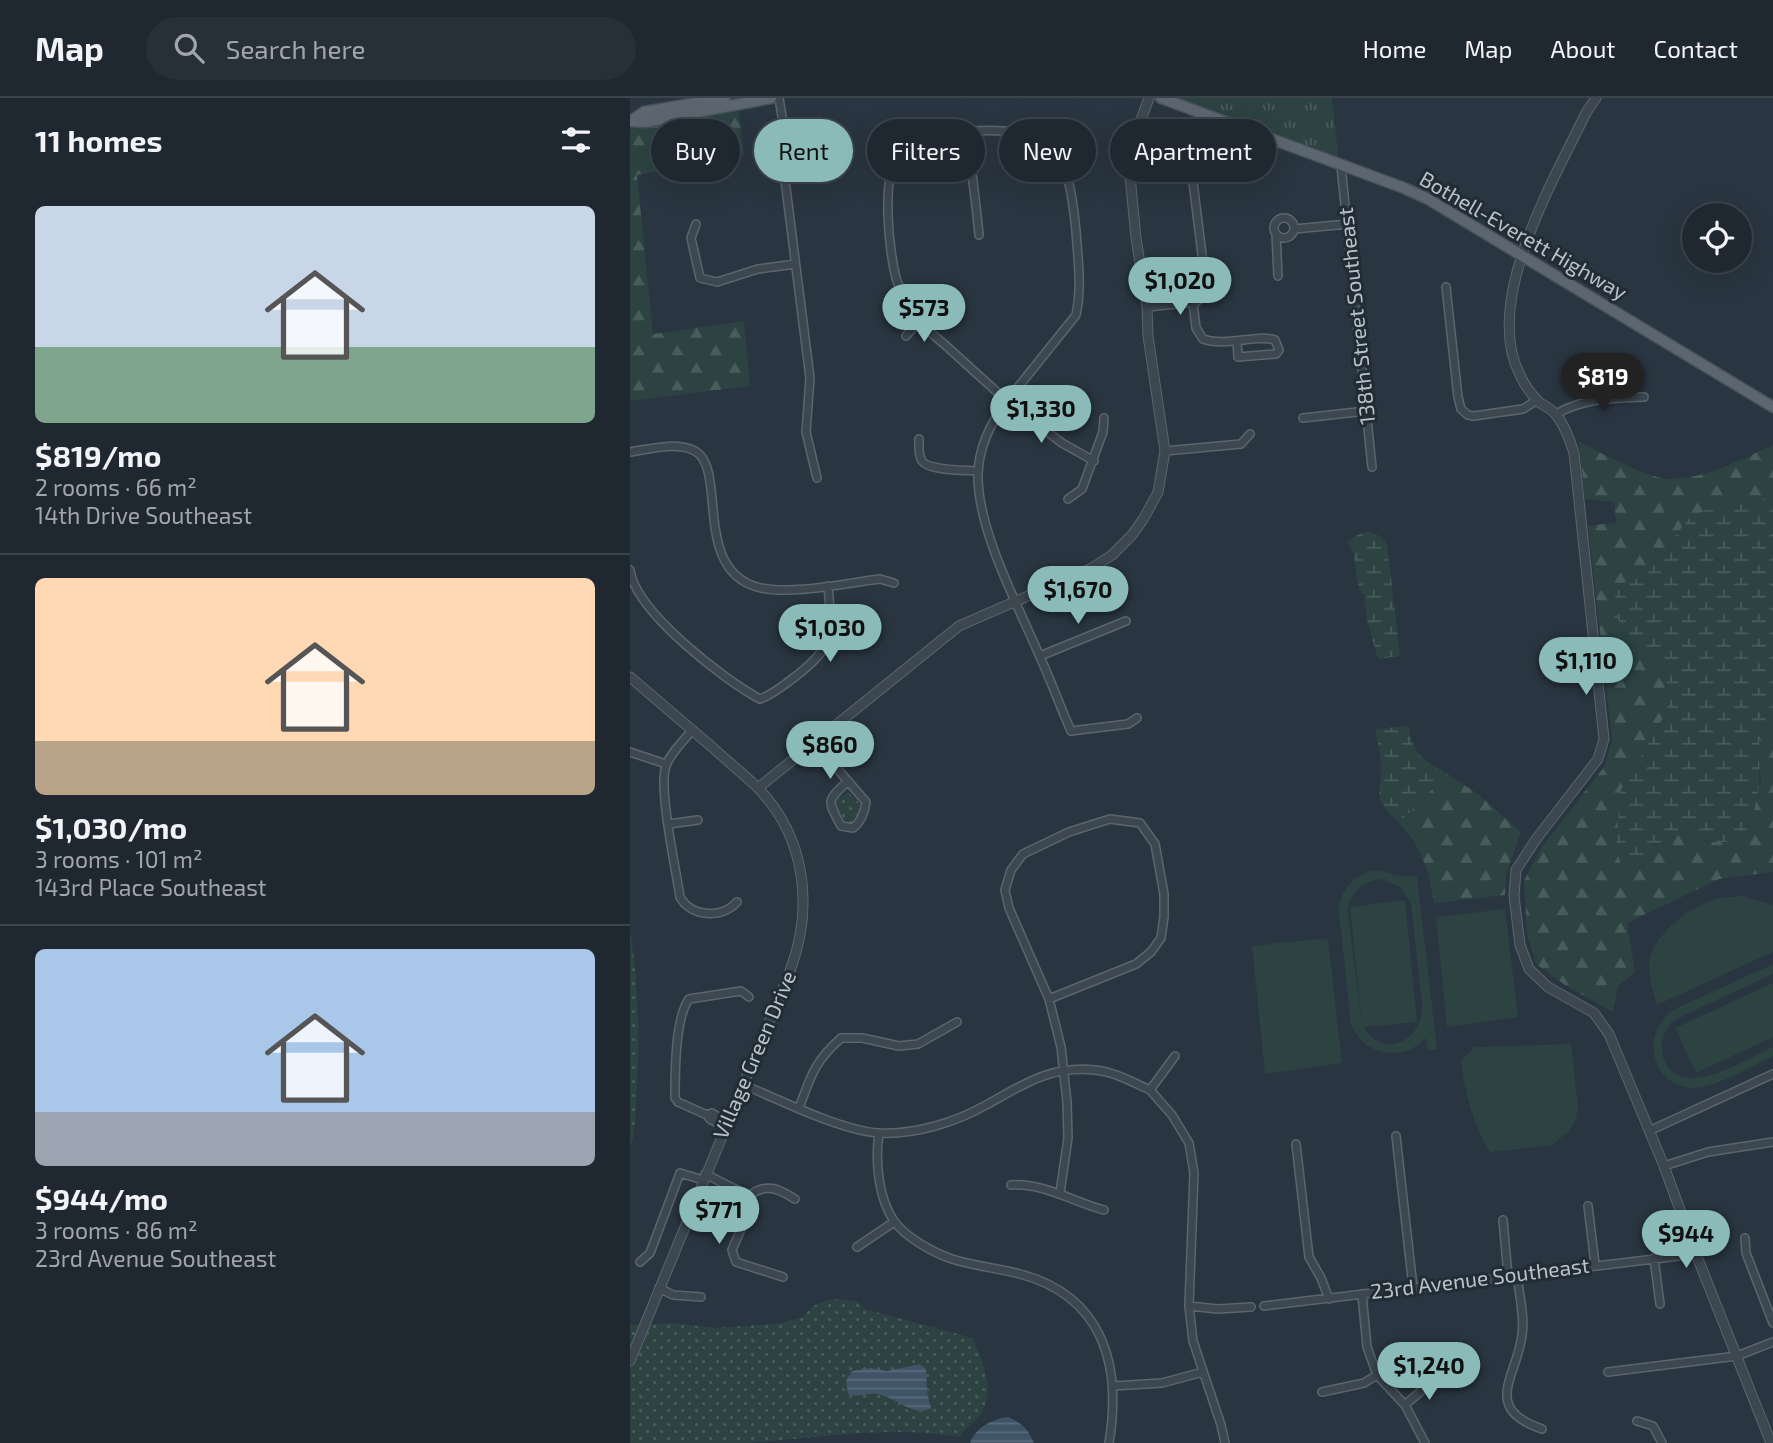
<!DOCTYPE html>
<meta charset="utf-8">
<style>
:root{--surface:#1f2830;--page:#273038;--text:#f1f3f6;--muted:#a1a6ab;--line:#3c444c;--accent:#8bbbb9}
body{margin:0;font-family:"Exo 2",sans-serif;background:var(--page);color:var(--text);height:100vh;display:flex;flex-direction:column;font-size:26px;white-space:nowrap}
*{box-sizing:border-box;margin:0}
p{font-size:23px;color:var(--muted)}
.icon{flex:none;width:38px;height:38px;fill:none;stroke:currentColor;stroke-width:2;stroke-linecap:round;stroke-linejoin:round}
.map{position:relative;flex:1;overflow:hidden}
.drawer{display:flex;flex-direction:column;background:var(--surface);width:630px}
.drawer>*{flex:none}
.banner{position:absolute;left:21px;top:21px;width:665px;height:63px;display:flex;gap:14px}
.buttons{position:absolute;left:1052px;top:105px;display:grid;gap:14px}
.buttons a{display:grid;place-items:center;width:70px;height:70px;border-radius:50%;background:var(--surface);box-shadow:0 7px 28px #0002,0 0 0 2px var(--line);font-size:35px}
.price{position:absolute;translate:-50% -60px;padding:0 16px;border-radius:24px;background:var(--accent);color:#111;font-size:23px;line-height:46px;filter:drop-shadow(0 2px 4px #0008)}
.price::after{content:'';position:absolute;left:50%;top:42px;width:21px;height:16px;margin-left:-10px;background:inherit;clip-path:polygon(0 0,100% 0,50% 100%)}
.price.current{background:#222;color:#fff}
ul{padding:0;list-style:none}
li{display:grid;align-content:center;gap:14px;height:371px;padding:0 35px}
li+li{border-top:2px solid var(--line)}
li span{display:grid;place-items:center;height:217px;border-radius:10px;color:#555}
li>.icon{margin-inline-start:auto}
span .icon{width:126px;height:126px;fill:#fffc;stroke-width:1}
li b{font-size:30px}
h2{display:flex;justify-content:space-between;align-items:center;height:84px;padding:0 35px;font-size:30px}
.chip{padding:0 24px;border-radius:32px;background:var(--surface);box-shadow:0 7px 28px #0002,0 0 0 2px var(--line);font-size:24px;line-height:63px}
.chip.current{background:var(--accent);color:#111}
header{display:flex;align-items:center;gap:42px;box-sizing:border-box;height:98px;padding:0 35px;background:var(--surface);border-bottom:2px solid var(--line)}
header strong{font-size:33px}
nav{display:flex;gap:38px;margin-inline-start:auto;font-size:24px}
.search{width:490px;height:63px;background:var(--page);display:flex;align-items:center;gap:18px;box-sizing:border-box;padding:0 24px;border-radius:38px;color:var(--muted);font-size:26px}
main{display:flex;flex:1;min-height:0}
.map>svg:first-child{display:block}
.grass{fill:url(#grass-dots)}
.forest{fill:url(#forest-firs)}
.wetland{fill:url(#wetland-marsh)}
.park{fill:url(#park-tufts)}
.pitch{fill:#2c4342;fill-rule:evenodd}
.water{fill:url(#water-rules)}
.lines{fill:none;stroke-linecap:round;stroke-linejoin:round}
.minor-casing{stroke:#5b656d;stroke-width:10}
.tertiary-casing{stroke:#5b656d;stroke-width:11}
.primary-casing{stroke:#475059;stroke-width:13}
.minor{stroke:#3d4750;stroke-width:7}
.tertiary{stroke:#3d4750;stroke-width:9}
.primary{stroke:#5b6670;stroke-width:10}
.labels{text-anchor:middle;stroke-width:6;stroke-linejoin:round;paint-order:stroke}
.street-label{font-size:21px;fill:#bac2ca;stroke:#212c35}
</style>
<header>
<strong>Map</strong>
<div class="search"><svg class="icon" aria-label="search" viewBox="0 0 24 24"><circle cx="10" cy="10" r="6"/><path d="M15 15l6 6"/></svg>Search here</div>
<nav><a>Home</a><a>Map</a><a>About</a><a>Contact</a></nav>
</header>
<main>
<section class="drawer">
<h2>11 homes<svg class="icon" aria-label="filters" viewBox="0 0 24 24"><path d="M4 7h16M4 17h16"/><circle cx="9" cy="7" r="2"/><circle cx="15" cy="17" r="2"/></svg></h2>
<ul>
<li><span style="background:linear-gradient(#c9d6e8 65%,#7fa58c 0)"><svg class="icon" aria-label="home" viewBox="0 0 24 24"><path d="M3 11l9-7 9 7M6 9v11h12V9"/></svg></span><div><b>$819/mo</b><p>2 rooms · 66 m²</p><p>14th Drive Southeast</p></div></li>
<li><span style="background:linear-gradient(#ffd9b3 75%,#b9a48a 0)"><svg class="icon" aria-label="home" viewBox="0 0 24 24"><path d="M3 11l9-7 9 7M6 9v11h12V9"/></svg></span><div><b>$1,030/mo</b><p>3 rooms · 101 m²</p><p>143rd Place Southeast</p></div></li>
<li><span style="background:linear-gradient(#a9c7e8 75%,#9aa5b1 0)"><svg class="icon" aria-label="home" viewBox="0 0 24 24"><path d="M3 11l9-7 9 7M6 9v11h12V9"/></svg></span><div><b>$944/mo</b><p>3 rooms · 86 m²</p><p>23rd Avenue Southeast</p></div></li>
</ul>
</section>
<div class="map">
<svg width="1143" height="1345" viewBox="0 0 1143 1345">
<defs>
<pattern id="grass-dots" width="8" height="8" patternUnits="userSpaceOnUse" patternTransform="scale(1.75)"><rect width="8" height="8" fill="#2c4342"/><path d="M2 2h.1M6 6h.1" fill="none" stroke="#485c5c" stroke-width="1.8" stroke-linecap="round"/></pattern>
<pattern id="forest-firs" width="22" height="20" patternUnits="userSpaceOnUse" patternTransform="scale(1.75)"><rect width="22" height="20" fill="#2c4342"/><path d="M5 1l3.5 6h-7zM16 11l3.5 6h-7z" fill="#485c5c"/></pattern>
<pattern id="wetland-marsh" width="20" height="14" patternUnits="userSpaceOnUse" patternTransform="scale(1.75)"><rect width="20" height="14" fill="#2c4342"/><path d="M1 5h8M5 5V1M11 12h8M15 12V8" fill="none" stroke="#485c5c"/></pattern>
<pattern id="park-tufts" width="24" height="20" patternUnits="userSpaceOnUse" patternTransform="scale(1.75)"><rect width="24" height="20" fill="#2c4342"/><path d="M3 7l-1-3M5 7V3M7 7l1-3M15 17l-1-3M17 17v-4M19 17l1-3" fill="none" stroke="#485c5c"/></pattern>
<pattern id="water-rules" width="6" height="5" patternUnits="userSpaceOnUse" patternTransform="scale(1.75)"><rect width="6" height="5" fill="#405468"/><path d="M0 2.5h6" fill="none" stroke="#5a6b7c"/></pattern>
</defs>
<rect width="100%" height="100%" fill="#293540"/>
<path class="grass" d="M 218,694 L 231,707 L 226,723 L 220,726 C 211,724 205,709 206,701 Z
M 0,831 C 8,883 10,937 7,990 C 6,1010 6,1030 0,1049 Z
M 207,1201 L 227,1203 L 235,1211 L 343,1240 C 352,1264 365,1289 352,1315 C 348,1322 336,1328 330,1339 C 260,1327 189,1340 119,1345 C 80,1345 39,1345 0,1345 L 0,1227 L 44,1225 L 84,1230 L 146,1226 L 173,1219 C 182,1206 191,1203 207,1201 Z"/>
<path class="forest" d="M 108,7 L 114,58 L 7,77 L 23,236 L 114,223 L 120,288 L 0,303 L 0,23 Z
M 949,344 C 969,354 1020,381 1040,381 C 1078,380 1110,362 1143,347 L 1143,396 L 1136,402 L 1120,403 L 1060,419 L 1015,478 L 991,486 L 1005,551 L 1036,561 L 1037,613 L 991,692 L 1010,772 L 1045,737 L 1056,734 L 1077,744 L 1131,686 L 1128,638 L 1143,628 L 1143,774 L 1089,781 L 997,825 L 1005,874 L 988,888 L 983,914 L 935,887 L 906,866 L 897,836 L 894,783 L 910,751 L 975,668 L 982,641 L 958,428 L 986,424 L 984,404 L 955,401 Z
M 817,676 L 848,696 L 891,734 L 876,776 L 875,797 L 804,805 L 798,775 L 790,754 L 781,739 L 769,725 Z"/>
<path class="wetland" d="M 1143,396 L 1143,628 L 1129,638 C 1130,681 1132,701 1113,740 C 1086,747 1081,746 1056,734 L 1045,737 L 1010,772 L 990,766 L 986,746 L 991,692 L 1037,613 L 1036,561 L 1005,551 L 992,531 L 982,506 L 991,486 L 1015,478 L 1060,419 L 1109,397 C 1121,404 1132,405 1143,396 Z
M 740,434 L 750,438 L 757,445 L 770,558 L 748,561 L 737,522 L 734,498 L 729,491 L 723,454 L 717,443 L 731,435 Z
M 779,628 C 782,657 794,662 817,676 L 769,725 C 740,699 752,698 751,665 C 750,653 747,643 745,631 Z"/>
<path class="park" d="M 537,0 L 702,0 L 709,65 Z"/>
<path class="pitch" d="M 741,773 C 758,772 771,780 787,778 L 807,951 L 798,953 L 796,940 C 773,965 733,958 721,926 L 709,815 C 709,793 721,780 741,773 ZM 751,781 L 770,789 L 781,806 L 792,907 C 794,942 753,963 734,929 L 787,924 L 775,802 L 720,809 L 732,926 L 718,814 C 720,794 731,784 751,781 Z
M 1111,798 L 1143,807 L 1143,854 L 1027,907 C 1023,893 1018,879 1019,864 C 1022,838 1059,809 1083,802 C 1091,799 1102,799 1111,798 Z
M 875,811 L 888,919 L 817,929 L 806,819 Z
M 698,840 L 712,965 L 635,976 L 622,848 Z
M 1143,866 L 1143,876 L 1046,921 C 1036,929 1030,941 1032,954 C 1043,1009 1116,961 1143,949 L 1143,958 C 1122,968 1084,991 1061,990 C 1017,986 1011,930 1047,910 Z
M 1143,885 L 1143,939 L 1066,975 L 1045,930 Z
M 941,946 L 948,1008 L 946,1022 L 938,1034 L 922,1047 L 860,1054 C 843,1026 835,996 831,963 L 845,949 Z"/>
<path class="water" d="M 290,1266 L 296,1271 L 297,1294 L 301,1310 C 286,1321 264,1298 247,1296 C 237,1295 227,1300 218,1296 L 216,1283 L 222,1273 L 241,1270 L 257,1273 Z
M 378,1319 C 392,1325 398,1331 404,1345 L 340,1345 C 345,1330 362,1321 378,1319 Z"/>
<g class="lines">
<g class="minor-casing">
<path id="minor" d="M 149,0 L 156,43 L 155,82 L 180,280 L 176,334 L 187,380
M 338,33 C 340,68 346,102 349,137
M 711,68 L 742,369
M644 130a10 10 0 1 1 20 0a10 10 0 1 1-20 0Z
M 66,126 L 61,140 L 70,180 L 87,184 L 128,171 L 165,166
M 664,131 L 718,126
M 646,136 L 648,178
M 816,189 L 828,299 L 831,311 L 838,317 L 844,318 L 893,311 L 907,302
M 563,204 L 566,230 L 573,241 C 596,249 626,236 645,242 L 649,252 L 646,256 L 608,259 L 607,243
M 517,209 L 566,204 L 573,199 L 576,189 L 562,76
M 276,238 L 289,223
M 969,277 L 973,300
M 926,316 C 954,300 983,300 1014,299
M 673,320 L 736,313
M 289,341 C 289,348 288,357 292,363 C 299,373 336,372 348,373
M 535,353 L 611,346 L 620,336
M 0,354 C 20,351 44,344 63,352 C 99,367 61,470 127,489 C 159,498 217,485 250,481 L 264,485
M 464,363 L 432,345 L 377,303 L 446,217 C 452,189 448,162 446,133 C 438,53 427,28 340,33 C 317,34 288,36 270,54 C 250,75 259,157 267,183 C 272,196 279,209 287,221 C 294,230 305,238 314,246 C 335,265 356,284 377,303 C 361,324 349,348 348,376 C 347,432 388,507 410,559 C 421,583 430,608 441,633 L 498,626 L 507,620
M 438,401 L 452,391 L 473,334 L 474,320
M 0,472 C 5,513 94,582 130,601 C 144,596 154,587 166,578 C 206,547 202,535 198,488
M 410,558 L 496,523
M 62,632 C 54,643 40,655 36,668 C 28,689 46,772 50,799 C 61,819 92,821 107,804
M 185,645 L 236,704 C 235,714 230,725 223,730 L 211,728 C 197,701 196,704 218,683
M 0,654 L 36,666
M 39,726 L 68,722
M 419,901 L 506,866 L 521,854 L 531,840 L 534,819 L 534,796 L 525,746 L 510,725 L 480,721 L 439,734 L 393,756 L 381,772 L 375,792 L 379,810 L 419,901 L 431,949 L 437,1004 L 438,1040 L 430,1095
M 545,958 L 520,992 L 542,1017 L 559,1045 L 564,1075 L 559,1208 L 563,1243 L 591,1327 L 595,1345
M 114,987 C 150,1002 212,1033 249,1035 C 285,1037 326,1024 356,1007 C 393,987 420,967 465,972 C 485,974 502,984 520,992
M 169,1010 C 181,978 184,964 211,940 L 232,940 L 269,948 L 288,946 L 327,924
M 77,1017 C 81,1025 89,1025 97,1025
M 97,1025 L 82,1015 L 77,1017 L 48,1004 L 45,1000 C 45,975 45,920 59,901 L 111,893 L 119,899
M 1019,1033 L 1143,976
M 249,1035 C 245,1062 248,1100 264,1123 C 275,1139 304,1155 322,1161 C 344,1168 367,1170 390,1176 C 473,1198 492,1267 479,1345
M 766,1038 L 783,1189
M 666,1046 L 679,1159 L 691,1180 L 699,1201
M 1034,1068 L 1078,1054 L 1143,1044
M 75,1076 L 119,1098 L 117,1117 L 102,1152 L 106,1164 L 153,1179
M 381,1087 C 415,1085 443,1104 474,1112
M 119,1098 C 136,1084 149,1091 165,1101
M 958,1108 L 965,1166
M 873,1122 L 878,1178
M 1115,1140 L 1116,1155 L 1143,1225
M 227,1149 L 264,1124
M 1024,1160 L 1030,1206
M 10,1164 L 20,1155 L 50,1075 L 73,1082
M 887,1177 C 889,1196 895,1219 892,1237 C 887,1279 851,1310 912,1331
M 29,1190 L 43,1197 L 71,1199
M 732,1196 L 737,1249 L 747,1277 L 775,1307 L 795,1345
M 559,1208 L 588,1211 L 621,1209
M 634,1208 L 1066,1156
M 978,1274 L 1107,1258 L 1143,1244
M 483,1288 L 532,1285 L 573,1274
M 692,1294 L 734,1285 L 747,1277
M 775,1307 L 806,1280
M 1007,1323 L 1023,1328 L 1032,1345"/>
</g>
<g class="tertiary-casing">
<path id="tertiary" d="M 966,0 L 956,15 C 923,83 852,204 890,277 C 894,286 902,297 909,304 C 914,308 922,311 926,317 C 935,327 940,343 944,355 L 974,641 L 968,661 L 907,740 L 886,772 L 884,798 L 890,847 L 899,871 L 918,889 L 964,915 L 979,936 L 1034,1068 L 1066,1156 L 1141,1345
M 0,579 C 27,602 55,626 82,649 C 96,662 112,675 126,688 C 176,738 184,809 160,873 L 0,1263
M 128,690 L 329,528 L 462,470 L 482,457 L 502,437 L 514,420 L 528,394 L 535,353 L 518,238 L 517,209 L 506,140 L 498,57 L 519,0"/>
</g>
<g class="primary-casing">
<path id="primary" d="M 531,0 L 774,90 L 798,101 L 1143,309
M 0,23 L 15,24 L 141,0
M 1,23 L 14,14 L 95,0"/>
</g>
<use href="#minor" class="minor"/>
<use href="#tertiary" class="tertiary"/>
<use href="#primary" class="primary"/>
</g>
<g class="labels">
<g class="street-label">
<text transform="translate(893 138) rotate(30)" y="7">Bothell-Everett Highway</text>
<text transform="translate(727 218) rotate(-96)" y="7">138th Street Southeast</text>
<text transform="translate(125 957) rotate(-67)" y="7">Village Green Drive</text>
<text transform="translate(850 1181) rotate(-7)" y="7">23rd Avenue Southeast</text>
</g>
</g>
</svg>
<div class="buttons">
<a><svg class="icon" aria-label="locate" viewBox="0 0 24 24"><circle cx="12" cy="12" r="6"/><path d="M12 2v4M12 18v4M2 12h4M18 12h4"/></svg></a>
</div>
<b class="price" style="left:550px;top:219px">$1,020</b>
<b class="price" style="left:294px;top:246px">$573</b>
<b class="price current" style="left:973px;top:315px">$819</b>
<b class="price" style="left:411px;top:347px">$1,330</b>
<b class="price" style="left:448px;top:528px">$1,670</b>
<b class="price" style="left:200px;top:566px">$1,030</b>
<b class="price" style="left:956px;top:599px">$1,110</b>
<b class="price" style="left:200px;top:683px">$860</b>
<b class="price" style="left:89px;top:1148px">$771</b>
<b class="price" style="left:1056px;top:1172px">$944</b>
<b class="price" style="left:799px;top:1304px">$1,240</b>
<div class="banner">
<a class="chip">Buy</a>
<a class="chip current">Rent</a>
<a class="chip">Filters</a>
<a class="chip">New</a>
<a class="chip">Apartment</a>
</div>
</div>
</main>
